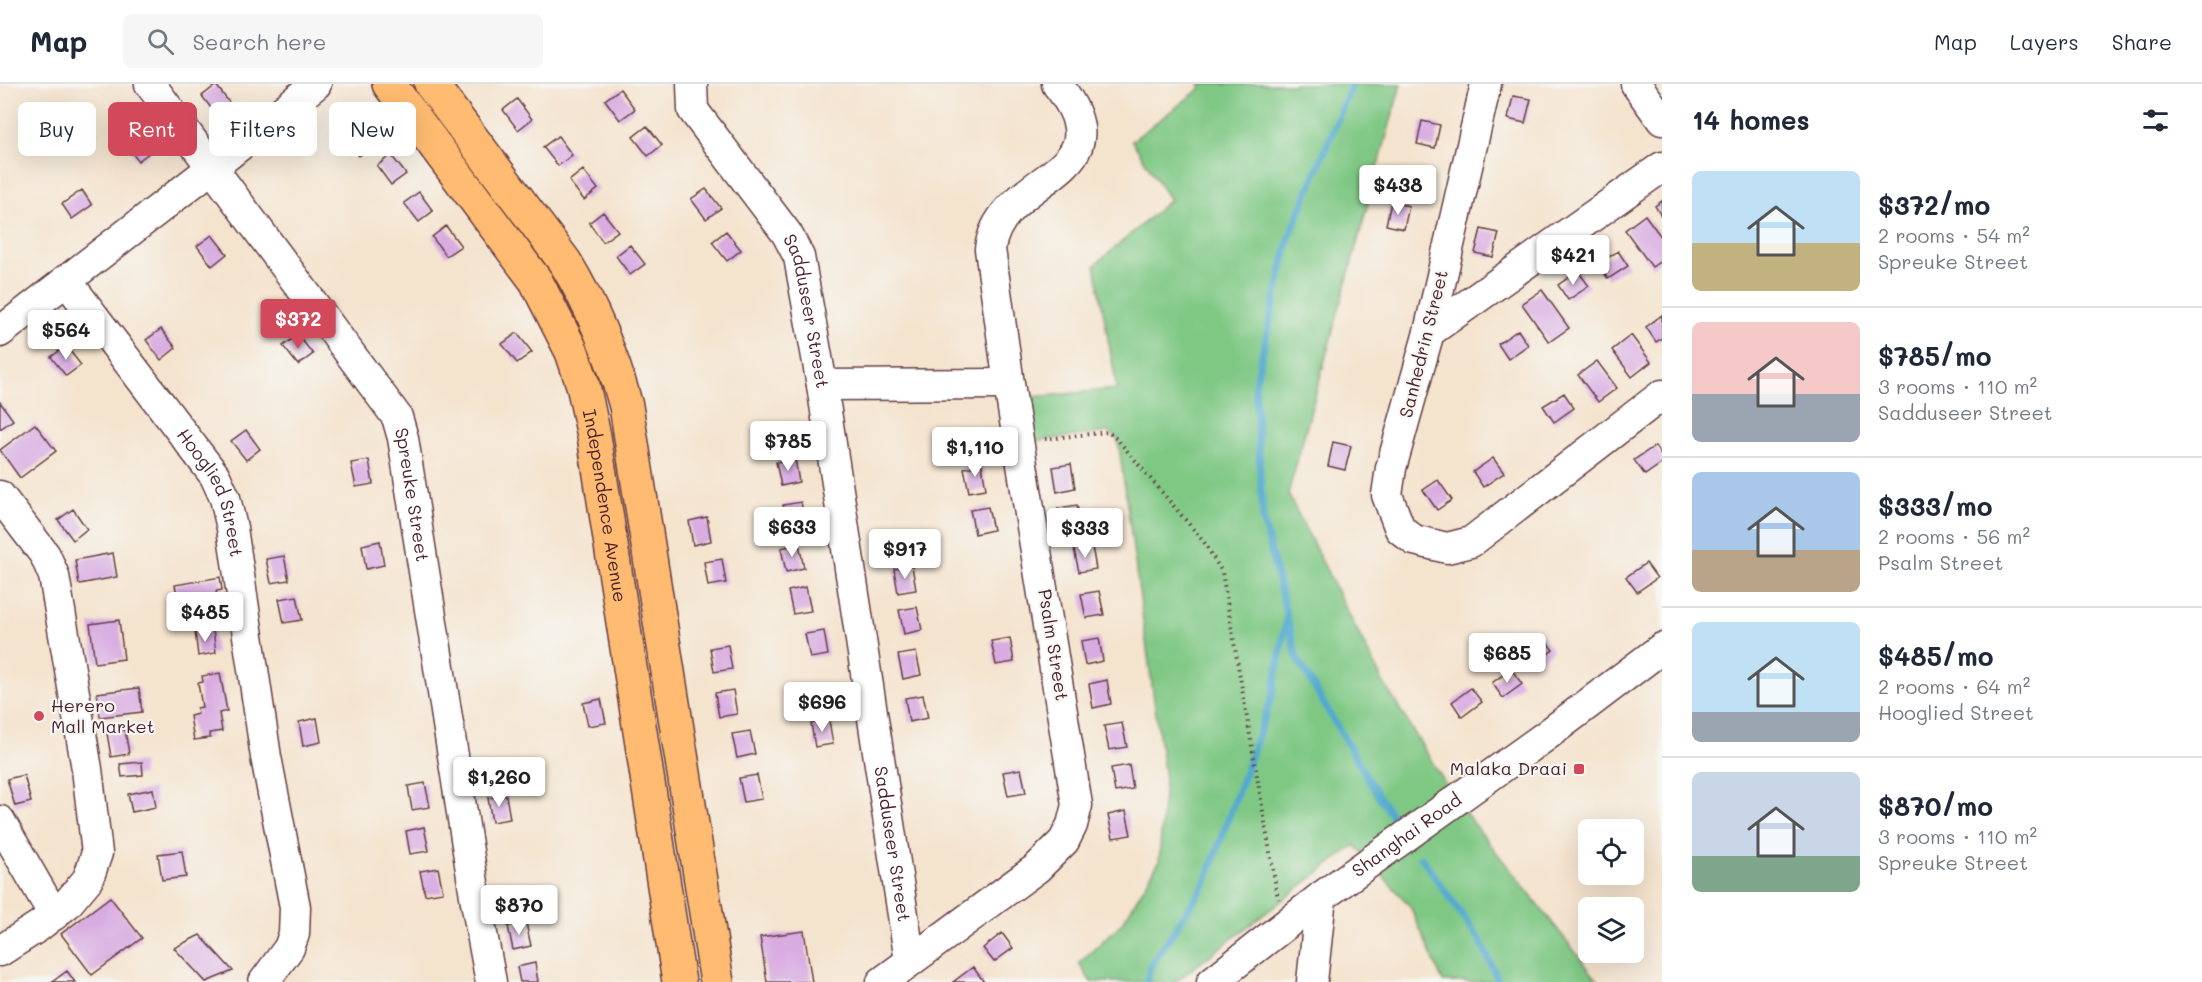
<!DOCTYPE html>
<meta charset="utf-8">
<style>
:root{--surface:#fff;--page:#f6f6f7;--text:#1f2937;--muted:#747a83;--line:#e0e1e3;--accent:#d1495b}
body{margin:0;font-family:Mali,sans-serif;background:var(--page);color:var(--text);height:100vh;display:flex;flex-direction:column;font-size:22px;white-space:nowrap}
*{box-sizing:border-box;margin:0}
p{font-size:20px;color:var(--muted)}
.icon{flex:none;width:33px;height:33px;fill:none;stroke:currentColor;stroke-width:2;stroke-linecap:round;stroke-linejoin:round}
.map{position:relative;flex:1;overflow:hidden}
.drawer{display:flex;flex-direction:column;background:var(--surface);width:540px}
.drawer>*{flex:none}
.guide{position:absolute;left:18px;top:18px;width:570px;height:54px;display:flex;gap:12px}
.fabs{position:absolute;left:1578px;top:735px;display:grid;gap:12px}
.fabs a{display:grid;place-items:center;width:66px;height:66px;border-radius:9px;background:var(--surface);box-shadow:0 6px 24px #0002;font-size:30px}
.price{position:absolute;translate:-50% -51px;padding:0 14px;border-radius:6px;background:#fff;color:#222;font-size:20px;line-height:39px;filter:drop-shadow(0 2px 3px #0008)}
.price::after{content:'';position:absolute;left:50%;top:36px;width:18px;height:14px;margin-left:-9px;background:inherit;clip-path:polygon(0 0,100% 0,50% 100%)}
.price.on{background:var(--accent);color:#fff}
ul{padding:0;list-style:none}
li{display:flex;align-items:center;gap:18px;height:150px;padding:0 30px}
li+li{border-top:2px solid var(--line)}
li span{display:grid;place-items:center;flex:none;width:168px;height:120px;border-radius:9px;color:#555}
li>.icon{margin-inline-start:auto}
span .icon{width:72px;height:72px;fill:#fffc;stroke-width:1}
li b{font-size:26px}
h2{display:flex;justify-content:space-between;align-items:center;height:72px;padding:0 30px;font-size:26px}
.tag{padding:0 21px;border-radius:9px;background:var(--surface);box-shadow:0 6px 24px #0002;font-size:21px;line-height:54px}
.tag.on{background:var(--accent);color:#fff}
header{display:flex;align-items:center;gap:36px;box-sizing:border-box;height:84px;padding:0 30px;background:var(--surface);border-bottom:2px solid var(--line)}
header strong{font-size:28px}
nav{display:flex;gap:33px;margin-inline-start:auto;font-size:21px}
.search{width:420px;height:54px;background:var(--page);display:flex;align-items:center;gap:15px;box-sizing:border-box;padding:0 21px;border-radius:9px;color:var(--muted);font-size:22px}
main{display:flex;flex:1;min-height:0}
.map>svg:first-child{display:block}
.green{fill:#7fc884;stroke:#647458;stroke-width:1.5}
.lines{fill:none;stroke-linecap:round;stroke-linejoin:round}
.stream{stroke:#53a9cf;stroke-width:7}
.building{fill:#d8abe1}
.minor-casing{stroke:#643c43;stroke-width:33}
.major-casing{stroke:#643c43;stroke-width:36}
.path{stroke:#643c43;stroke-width:4;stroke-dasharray:1.5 4.5;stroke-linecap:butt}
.minor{stroke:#fff;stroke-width:30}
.major{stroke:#febb71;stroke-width:33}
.poi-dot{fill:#d1495b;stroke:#f6f6f2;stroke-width:2}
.labels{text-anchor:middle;stroke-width:4.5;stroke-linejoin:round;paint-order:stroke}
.street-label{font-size:18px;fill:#4a1f2b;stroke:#f6f6f2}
.poi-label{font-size:18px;fill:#4a1f2b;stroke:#f6f6f2;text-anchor:start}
</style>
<header>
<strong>Map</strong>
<div class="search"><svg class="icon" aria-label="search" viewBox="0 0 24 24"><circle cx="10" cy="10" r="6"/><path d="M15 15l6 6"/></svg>Search here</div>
<nav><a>Map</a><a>Layers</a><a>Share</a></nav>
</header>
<main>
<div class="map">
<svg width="1662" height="898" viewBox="0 0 1662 898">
<rect width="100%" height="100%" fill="#f6f6f2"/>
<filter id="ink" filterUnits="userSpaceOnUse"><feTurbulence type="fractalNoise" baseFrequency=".0167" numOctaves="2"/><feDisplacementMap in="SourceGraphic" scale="12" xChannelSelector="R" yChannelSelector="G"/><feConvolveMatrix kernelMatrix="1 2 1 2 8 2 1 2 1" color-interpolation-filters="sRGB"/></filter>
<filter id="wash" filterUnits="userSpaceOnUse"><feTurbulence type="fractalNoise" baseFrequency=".008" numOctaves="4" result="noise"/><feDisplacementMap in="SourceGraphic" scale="24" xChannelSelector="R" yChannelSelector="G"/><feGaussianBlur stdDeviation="1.35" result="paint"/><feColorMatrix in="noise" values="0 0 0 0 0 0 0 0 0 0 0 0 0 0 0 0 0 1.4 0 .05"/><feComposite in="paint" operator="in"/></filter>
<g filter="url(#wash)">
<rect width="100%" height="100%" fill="#f4e3cd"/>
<path class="green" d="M 1199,0 L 1401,0 L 1288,410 L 1383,598 L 1456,717 L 1599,898 L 1443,898 L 1410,822 L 1355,761 L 1175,898 L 1091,898 L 1079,879 L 1123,838 L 1159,778 L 1165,695 L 1118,356 L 1108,348 L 1020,359 L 1012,315 L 1117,305 L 1095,181 L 1170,116 L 1132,57 L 1201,4 Z"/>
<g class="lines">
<path class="stream" d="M 1352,0 L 1289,154 L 1255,301 L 1263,435 L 1297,574 L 1377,710 L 1397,739
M 1421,773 L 1481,858 L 1499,898
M 1147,898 L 1150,883 L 1205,800 L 1273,610 L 1286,537"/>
</g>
<g id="blocks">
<path class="building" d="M 216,1 L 231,21 L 217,32 L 202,12 Z
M 620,5 L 635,25 L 620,36 L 605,16 Z
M 1513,12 L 1531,15 L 1525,39 L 1508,35 Z
M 517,15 L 532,35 L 518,46 L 503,26 Z
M 1422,37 L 1440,41 L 1435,64 L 1417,60 Z
M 359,42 L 374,61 L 359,72 L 345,53 Z
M 647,42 L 662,61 L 648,72 L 633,53 Z
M 146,48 L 157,63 L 138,77 L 127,62 Z
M 558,52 L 572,71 L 558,82 L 543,63 Z
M 391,71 L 406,90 L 391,101 L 377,82 Z
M 583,86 L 598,105 L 584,116 L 569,97 Z
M 706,105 L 721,124 L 706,135 L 691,115 Z
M 82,106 L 92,121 L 72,135 L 62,120 Z
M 419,108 L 433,127 L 419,138 L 404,119 Z
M 1662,117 L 1662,133 L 1655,122 Z
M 1391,118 L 1409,122 L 1404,145 L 1386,141 Z
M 603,128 L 618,147 L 603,158 L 589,139 Z
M 1645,131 L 1662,154 L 1662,176 L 1652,183 L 1625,146 Z
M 446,142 L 461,162 L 446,172 L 432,153 Z
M 1481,145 L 1499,149 L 1493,173 L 1475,169 Z
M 726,147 L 741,166 L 727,177 L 712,158 Z
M 212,151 L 227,170 L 212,182 L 197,162 Z
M 630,161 L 645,180 L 630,191 L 616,172 Z
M 1618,167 L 1628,182 L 1608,195 L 1598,180 Z
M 1578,187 L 1589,202 L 1568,216 L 1558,201 Z
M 1542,206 L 1569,244 L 1549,258 L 1522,220 Z
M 1662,231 L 1662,254 L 1656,258 L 1646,243 Z
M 161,245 L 176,264 L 161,276 L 146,256 Z
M 1518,246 L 1528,261 L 1508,275 L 1498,260 Z
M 517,249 L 532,268 L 517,279 L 502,260 Z
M 298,251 L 313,270 L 298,281 L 283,262 Z
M 1631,251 L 1651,278 L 1632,293 L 1612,266 Z
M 66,262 L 81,281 L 66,292 L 51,273 Z
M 1597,277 L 1617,304 L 1598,318 L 1578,291 Z
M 1564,309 L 1574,324 L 1554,338 L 1543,322 Z
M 0,318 L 13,336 L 0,345 Z
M 35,340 L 56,367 L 20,394 L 0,366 Z
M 246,346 L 260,365 L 246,376 L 231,357 Z
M 1333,358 L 1351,362 L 1345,386 L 1328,382 Z
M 1655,362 L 1662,373 L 1662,379 L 1645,391 L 1634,376 Z
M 1493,374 L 1504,389 L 1483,403 L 1473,388 Z
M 795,375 L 799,398 L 781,402 L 776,378 Z
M 369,376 L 373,400 L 356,403 L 351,379 Z
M 1071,380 L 1075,404 L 1057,408 L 1053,383 Z
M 982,381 L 986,405 L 969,408 L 964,384 Z
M 1438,396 L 1452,416 L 1437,426 L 1423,406 Z
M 801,418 L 806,442 L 788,445 L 783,421 Z
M 1077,421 L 1081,444 L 1063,448 L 1058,424 Z
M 988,423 L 993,446 L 975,450 L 970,426 Z
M 73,425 L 87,445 L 73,456 L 58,436 Z
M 707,433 L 711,457 L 693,461 L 689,437 Z
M 380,457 L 384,481 L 366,485 L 362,461 Z
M 799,460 L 804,484 L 786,488 L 781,464 Z
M 1092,462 L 1096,485 L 1079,488 L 1074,465 Z
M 113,469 L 117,493 L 79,500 L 75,476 Z
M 284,472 L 289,496 L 271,499 L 266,475 Z
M 722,475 L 726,499 L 708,502 L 704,478 Z
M 1646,479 L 1657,494 L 1637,508 L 1626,493 Z
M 912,482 L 916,506 L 898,509 L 894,485 Z
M 220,493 L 222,506 L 216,507 L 218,517 L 200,520 L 202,527 L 175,532 L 172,516 L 178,515 L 175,501 Z
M 806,503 L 811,527 L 793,530 L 788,507 Z
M 1099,507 L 1104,531 L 1086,534 L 1081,510 Z
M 297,512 L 302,536 L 284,539 L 279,515 Z
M 917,523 L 922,546 L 904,550 L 899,526 Z
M 119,536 L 124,575 L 95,579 L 90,540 Z
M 213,546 L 216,569 L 198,572 L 195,547 Z
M 824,547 L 828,571 L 810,574 L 805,550 Z
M 1542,552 L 1553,566 L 1533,581 L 1523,566 Z
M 1010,554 L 1014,578 L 996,581 L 991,557 Z
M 1099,554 L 1103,577 L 1085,581 L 1081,557 Z
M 728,561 L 732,585 L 714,588 L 710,564 Z
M 916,568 L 921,591 L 903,595 L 898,571 Z
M 1511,585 L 1522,600 L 1503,614 L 1492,599 Z
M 220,589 L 227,627 L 219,629 L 222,647 L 209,649 L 210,654 L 194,656 L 190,632 L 198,630 L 197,624 L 202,623 L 198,599 L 203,598 L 202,592 Z
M 1107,596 L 1111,620 L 1093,624 L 1089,600 Z
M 139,604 L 142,628 L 100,633 L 97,609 Z
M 1471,604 L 1482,618 L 1462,633 L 1452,618 Z
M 733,606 L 737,630 L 719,633 L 715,609 Z
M 923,611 L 928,634 L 909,638 L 905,614 Z
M 601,615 L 606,639 L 588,642 L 583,619 Z
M 317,634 L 321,658 L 303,662 L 299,638 Z
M 829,636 L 833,660 L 815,663 L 811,639 Z
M 1122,639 L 1127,663 L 1109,666 L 1104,642 Z
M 125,646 L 129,670 L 111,673 L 107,649 Z
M 750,647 L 755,670 L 737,674 L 732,650 Z
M 142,678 L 143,691 L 122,693 L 120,680 Z
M 1129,681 L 1133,705 L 1115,708 L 1111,684 Z
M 1021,685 L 1026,709 L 1008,712 L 1003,688 Z
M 24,691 L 31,718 L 15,722 L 7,695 Z
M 757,691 L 762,715 L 744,718 L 739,694 Z
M 425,699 L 430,723 L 412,726 L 408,702 Z
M 153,705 L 156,723 L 132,728 L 128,710 Z
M 506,711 L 510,735 L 492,738 L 488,714 Z
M 1126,727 L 1131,751 L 1113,754 L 1108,731 Z
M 424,743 L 429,767 L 410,770 L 406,747 Z
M 182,767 L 186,793 L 162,796 L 158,770 Z
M 438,784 L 443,808 L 425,811 L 420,787 Z
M 110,813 L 142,854 L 92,891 L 61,850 Z
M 526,839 L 531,862 L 513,866 L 508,842 Z
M 804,847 L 812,898 L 767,898 L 760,853 Z
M 1002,849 L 1013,864 L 994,878 L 983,864 Z
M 200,851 L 233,887 L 206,898 L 174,864 Z
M 535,879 L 538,898 L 520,898 L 517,883 Z
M 973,883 L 984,898 L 953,898 Z
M 67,887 L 75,898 L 52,898 Z"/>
</g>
</g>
<g filter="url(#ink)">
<use href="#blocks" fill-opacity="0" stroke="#643c43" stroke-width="1.5"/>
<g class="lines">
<g class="minor-casing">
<g id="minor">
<path id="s1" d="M 150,0 L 397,333 L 403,354 L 476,818 L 491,898"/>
<path id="s2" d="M 692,0 L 693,26 L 787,150 L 799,173 L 822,301 L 910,877"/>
<path d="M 1486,0 L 1429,248 L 1391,384 L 1387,411 L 1400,445 L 1414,456 L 1447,464 L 1471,458 L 1662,311"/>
<path d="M 1636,0 L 1662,36"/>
<path id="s3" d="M 66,196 L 215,392 L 225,414 L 232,444 L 266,673 L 295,823 L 294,850 L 289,864 L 264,898"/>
<path d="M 0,248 L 213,83 L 316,0"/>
<path d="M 1429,248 L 1662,83"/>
<path d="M 822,301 L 1009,300"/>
<path d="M 0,412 L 45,471 L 54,492 L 87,685 L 97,769 L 88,795 L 67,820 L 39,842 L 0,867"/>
<path d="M 0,737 L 54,831"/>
<path d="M 882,898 L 1037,784 L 1064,757 L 1072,741 L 1077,721 L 1009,300 L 990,165 C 1000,87 1131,94 1057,0"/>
<path id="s4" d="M 1212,898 L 1321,813 L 1547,651 L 1662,564"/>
<path d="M 1312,898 L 1321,813"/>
</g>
</g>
<g class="major-casing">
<g id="major">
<path id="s5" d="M 389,0 L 536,197 L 572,268 L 583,301 L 594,352 L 679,898"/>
<path d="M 431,0 L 565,178 C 593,224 612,271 626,322 L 717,898"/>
</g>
</g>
<path class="path" d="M 1045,355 L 1108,348 L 1118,356 L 1204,458 L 1222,488 L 1278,815"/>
<use href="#minor" class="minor"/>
<use href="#major" class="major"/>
</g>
</g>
<g class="poi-dot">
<circle cx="39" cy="632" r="6"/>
<rect x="1573" y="679" width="12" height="12" rx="3"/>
</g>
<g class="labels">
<g class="street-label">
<text dy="6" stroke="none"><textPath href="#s2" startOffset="262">Sadduseer Street</textPath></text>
<text transform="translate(1424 260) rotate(-76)" y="6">Sanhedrin Street</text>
<text dy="6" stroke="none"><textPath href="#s3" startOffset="260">Hooglied Street</textPath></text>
<text dy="6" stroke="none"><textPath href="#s1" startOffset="494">Spreuke Street</textPath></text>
<text dy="6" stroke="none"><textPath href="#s5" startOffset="483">Independence Avenue</textPath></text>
<text transform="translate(1053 561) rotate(81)" y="6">Psalm Street</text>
<text dy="6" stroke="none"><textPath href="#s4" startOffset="244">Shanghai Road</textPath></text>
<text dy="6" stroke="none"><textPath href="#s2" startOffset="802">Sadduseer Street</textPath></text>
</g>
<g class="poi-label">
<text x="51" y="628">Herero<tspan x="51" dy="21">Mall Market</tspan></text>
<text x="1567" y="691" text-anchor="end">Malaka Draai</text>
</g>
</g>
</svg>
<div class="fabs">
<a><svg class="icon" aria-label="locate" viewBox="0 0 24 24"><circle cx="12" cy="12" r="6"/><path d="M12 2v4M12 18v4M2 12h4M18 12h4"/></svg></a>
<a><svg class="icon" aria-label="layers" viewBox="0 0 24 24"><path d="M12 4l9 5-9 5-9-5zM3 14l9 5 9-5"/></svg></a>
</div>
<b class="price" style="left:1398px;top:132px">$438</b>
<b class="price" style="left:1573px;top:202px">$421</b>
<b class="price on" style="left:298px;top:266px">$372</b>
<b class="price" style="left:66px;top:277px">$564</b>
<b class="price" style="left:788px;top:388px">$785</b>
<b class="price" style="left:975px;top:394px">$1,110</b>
<b class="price" style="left:792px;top:474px">$633</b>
<b class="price" style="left:1085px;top:475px">$333</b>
<b class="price" style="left:905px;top:496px">$917</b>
<b class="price" style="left:205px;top:559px">$485</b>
<b class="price" style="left:1507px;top:600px">$685</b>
<b class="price" style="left:822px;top:649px">$696</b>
<b class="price" style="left:499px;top:724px">$1,260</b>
<b class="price" style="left:519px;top:852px">$870</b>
<div class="guide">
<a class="tag">Buy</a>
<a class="tag on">Rent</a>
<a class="tag">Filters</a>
<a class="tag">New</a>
</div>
</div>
<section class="drawer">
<h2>14 homes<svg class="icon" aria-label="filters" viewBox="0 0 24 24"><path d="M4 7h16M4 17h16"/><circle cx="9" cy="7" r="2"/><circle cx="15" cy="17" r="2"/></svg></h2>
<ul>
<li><span style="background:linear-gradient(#bfe0f5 60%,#c2b280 0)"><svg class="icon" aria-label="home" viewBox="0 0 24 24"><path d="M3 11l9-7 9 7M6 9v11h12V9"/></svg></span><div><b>$372/mo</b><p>2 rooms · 54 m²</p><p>Spreuke Street</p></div></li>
<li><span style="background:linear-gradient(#f6c9c9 60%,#9aa5b1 0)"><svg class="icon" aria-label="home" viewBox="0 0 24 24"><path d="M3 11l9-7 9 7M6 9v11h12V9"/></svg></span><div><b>$785/mo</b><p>3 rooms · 110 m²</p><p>Sadduseer Street</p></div></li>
<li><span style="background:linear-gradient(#a9c7e8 65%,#b9a48a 0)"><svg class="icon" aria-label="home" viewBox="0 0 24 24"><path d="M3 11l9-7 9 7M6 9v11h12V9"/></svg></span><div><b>$333/mo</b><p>2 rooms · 56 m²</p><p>Psalm Street</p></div></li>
<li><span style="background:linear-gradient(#bfe0f5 75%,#9aa5b1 0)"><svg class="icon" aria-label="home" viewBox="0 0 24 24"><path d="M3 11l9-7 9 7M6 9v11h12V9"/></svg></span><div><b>$485/mo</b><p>2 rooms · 64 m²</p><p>Hooglied Street</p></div></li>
<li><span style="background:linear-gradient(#c9d6e8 70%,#7fa58c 0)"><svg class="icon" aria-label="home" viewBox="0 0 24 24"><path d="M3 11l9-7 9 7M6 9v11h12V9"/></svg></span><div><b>$870/mo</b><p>3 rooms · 110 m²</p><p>Spreuke Street</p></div></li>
</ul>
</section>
</main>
